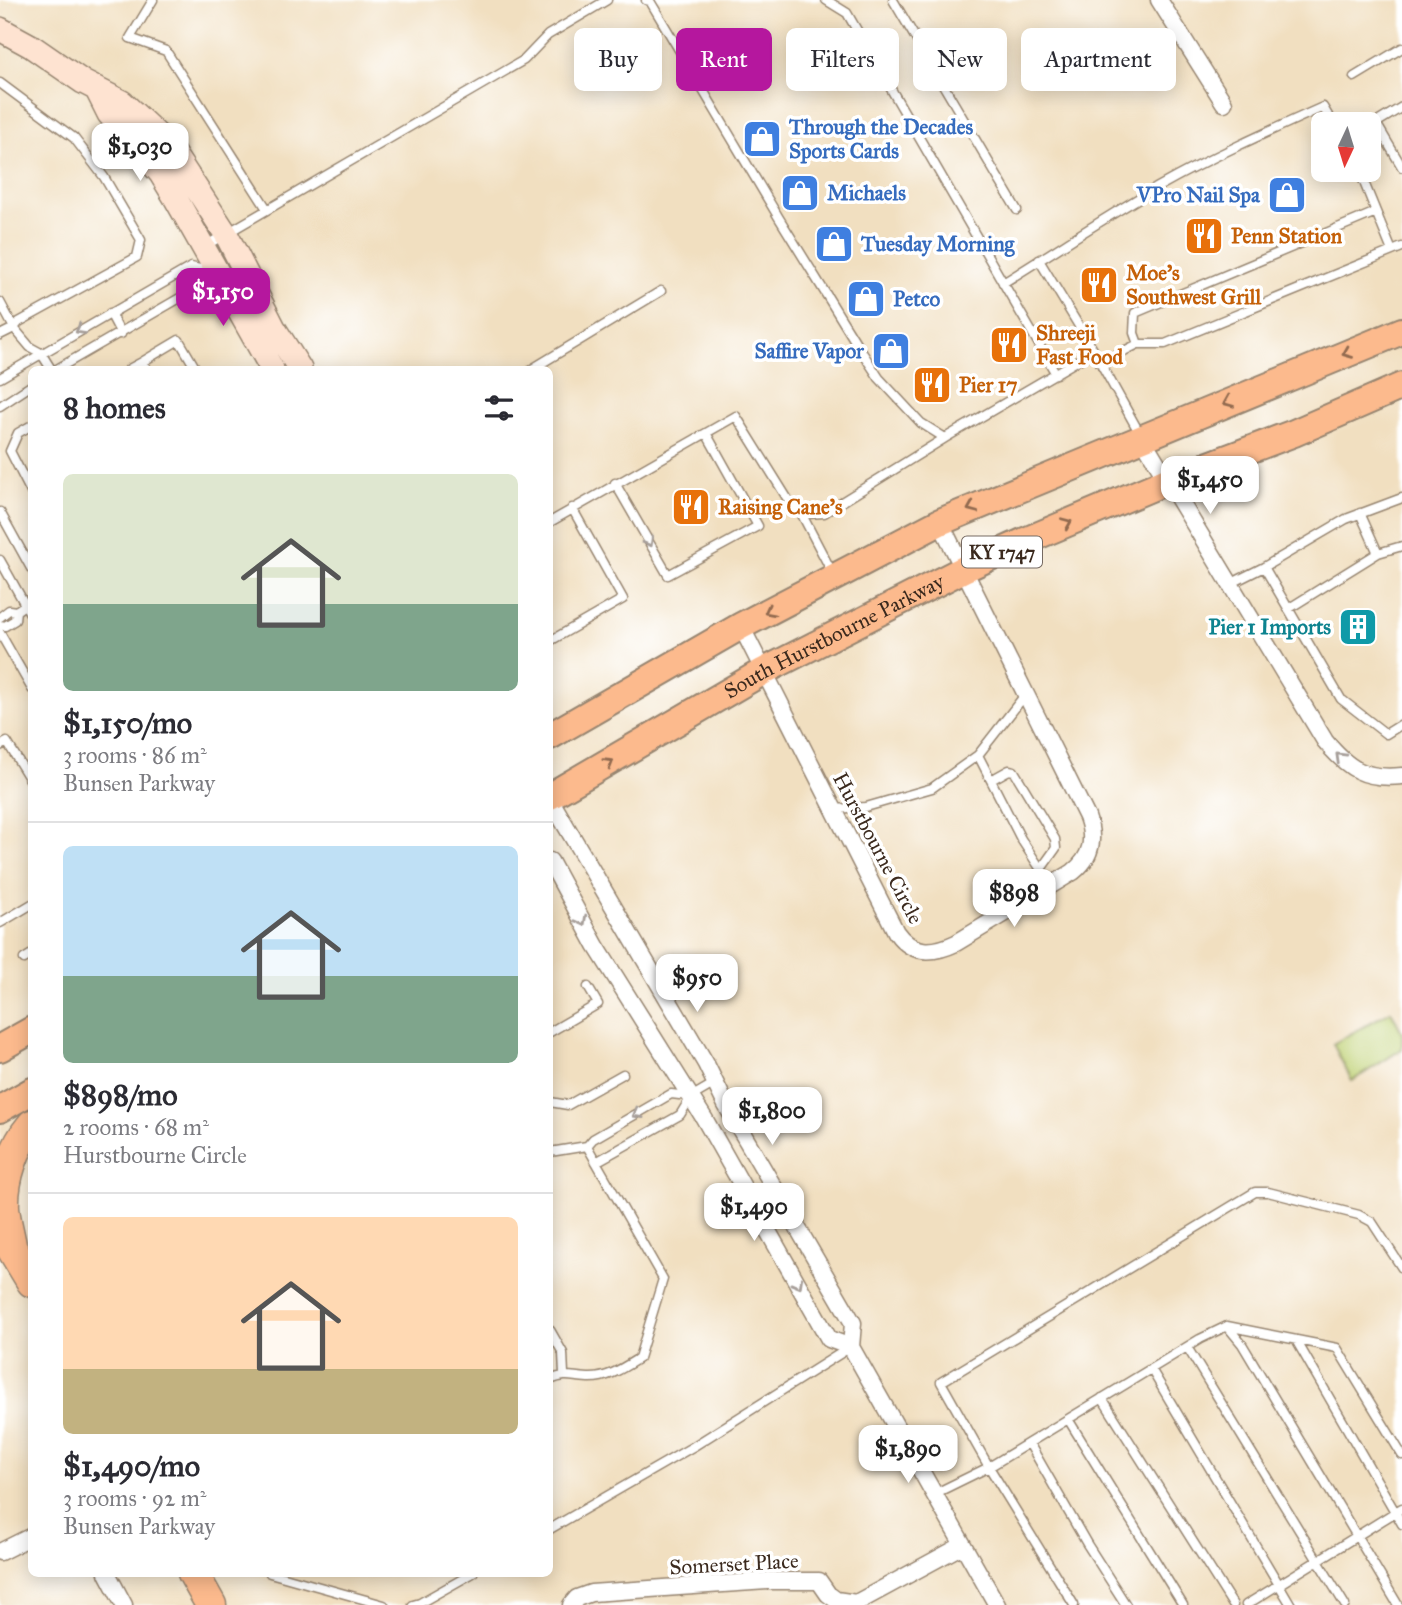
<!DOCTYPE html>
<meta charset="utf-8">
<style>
:root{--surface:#fff;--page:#f2f2f3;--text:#2b2b33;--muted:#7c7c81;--line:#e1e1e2;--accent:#b5179e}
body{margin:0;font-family:"IM FELL Great Primer",serif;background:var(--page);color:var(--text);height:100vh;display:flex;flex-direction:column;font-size:26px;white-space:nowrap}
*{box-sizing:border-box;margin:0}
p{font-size:23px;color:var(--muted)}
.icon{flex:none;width:38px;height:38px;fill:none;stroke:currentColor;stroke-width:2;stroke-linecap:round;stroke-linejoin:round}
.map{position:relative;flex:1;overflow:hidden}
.drawer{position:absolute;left:28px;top:366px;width:525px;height:1211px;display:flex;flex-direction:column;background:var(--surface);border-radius:10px;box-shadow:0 4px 18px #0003}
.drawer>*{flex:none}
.top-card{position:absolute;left:574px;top:28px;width:665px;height:63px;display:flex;gap:14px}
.needle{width:46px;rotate:184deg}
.controls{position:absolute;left:1311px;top:112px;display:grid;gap:14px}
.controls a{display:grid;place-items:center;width:70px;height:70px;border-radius:10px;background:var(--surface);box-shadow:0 4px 18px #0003;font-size:35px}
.price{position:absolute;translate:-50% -60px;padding:0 16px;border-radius:14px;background:#fff;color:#222;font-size:23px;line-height:46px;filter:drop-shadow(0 2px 4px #0008)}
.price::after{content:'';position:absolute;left:50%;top:42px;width:21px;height:16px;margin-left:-10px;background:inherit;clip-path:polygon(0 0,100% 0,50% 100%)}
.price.current{background:var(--accent);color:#fff}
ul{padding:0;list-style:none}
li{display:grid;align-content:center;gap:14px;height:371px;padding:0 35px}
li+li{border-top:2px solid var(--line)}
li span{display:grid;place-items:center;height:217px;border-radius:10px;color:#555}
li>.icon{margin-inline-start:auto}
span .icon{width:126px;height:126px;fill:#fffc;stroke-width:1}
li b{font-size:30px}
h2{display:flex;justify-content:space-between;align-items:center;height:84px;padding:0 35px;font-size:30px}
.pill{padding:0 24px;border-radius:10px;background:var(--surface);box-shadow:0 4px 18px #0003;font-size:24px;line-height:63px}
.pill.current{background:var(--accent);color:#fff}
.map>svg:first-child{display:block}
.green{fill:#bfd174;stroke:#7d7e49;stroke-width:2}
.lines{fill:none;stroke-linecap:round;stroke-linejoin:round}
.lane-casing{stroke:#96846f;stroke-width:11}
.street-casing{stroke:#96846f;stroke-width:19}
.secondary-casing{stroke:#96846f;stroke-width:26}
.primary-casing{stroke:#96846f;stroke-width:30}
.highway-casing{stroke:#96846f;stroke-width:33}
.lane{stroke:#fff;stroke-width:8}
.street{stroke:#fff;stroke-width:16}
.secondary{stroke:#fee3d1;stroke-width:23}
.primary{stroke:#fcba8d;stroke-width:26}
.highway{stroke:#fcba8d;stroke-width:30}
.oneway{stroke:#a79f9a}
.oneway2{stroke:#926b50}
.labels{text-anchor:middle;stroke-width:7;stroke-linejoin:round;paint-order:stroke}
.shield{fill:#fff;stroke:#766a62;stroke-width:2}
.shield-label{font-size:19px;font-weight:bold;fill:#3b2a1e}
.shop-label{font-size:21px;font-weight:bold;fill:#366cbe;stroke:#fff;text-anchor:start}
.food-label{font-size:21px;font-weight:bold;fill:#c56008;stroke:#fff;text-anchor:start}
.culture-label{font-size:21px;font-weight:bold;fill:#0d838f;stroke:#fff;text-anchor:end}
.street-label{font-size:21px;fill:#3b2a1e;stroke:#fff}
</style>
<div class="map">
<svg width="1402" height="1605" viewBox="0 0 1402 1605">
<rect width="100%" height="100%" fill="#fff"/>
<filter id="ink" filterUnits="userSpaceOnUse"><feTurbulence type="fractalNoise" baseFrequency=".0143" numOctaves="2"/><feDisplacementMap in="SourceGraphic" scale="14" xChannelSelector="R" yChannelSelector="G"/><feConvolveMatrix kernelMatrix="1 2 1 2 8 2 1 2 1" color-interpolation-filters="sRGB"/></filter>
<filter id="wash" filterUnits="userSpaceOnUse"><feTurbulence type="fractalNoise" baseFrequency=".00686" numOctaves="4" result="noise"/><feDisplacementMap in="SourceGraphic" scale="28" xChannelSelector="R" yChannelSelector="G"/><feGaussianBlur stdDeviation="1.57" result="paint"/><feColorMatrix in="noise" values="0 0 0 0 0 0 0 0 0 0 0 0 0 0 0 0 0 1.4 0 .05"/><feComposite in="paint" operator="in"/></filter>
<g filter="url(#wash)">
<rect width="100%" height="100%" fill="#f1dfc0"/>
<path class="green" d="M 1391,1011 L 1402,1032 L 1402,1049 L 1352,1081 L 1333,1044 Z"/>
</g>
<g filter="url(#ink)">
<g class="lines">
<g class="lane-casing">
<path id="lane" d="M 153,0 L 130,38 L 166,51 L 267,209
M 646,0 L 650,1 L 779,218 L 858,346 L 879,378 L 921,423 L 945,438 L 1094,351 L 1140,434
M 826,0 L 847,13 L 1056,374
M 893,0 L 1017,210
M 1354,77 L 1402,48
M 0,83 L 74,138 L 104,177 L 141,240 L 137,257 L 19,322 L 14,328 L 30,347 L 41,353 L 51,369
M 1402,107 L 1376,123 L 1402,167
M 1359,170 L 1392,251
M 205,246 L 524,60 L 548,35 L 607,0
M 1039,260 L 1094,351
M 1003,283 C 1055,251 1105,217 1158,187 C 1211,157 1267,132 1323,107 L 1333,124
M 0,302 L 14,328 L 0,335
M 110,313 L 121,334
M 1138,344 L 1134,333 L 1135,313 L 1376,212
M 142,362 L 179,340 L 196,369
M 1100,363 L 1138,344 L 1165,344 L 1402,247
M 57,369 L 204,284 L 204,270
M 129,369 L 142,362 L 147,369
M 532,369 L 661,291
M 0,378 L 191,267 L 204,270 L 211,267
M 0,406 L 32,385
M 32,425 L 18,433 L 10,451 L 32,494
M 615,483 L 668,575 L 758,526 L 706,433
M 800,511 L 833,574
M 0,512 L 32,570
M 1360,513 L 1378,553
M 550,522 L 736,416 L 792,506 L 807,514 L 824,513 L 945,438
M 0,560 L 32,617
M 1264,567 L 1346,519 L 1402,498
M 1230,584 L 1264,567 L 1341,699 L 1386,734 L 1402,724
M 1288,609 L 1378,553 L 1402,546
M 0,617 L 9,610 L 16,611 L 32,600
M 0,625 L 5,626 L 15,620 L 16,611
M 0,633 L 32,689
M 550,641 L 623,599 L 572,508
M 1025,695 L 978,755 L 1021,839 L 1051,885
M 0,746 L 7,742 L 32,783
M 991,780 L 1009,770 L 1014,771 L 1055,839 L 1056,848 L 1041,869
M 834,809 L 866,807 L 932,788 L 978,755
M 0,923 L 32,904
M 24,959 L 32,954
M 550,1032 L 598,1004 L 588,987
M 550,1102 L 568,1105 L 623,1074
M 550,1152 L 587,1146 L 593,1139 L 671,1094 L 688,1096
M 596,1162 L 680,1115 L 691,1097 L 715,1083
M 1227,1326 L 1242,1344 L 1398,1605
M 550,1330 L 563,1353 L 564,1374
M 1296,1340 L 1402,1524
M 1187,1347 L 1345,1605
M 1151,1369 L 1291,1605
M 550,1380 C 568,1373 569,1377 588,1378 C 607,1379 623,1368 639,1358 L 663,1279 L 587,1146
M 1102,1398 L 1233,1605
M 1068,1419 L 1183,1605
M 1029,1443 L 1087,1544 L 1126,1605
M 934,1494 L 989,1467 L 941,1382 L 1255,1192 L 1268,1192 L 1359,1215 L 1372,1222 L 1402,1268
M 550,1529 L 694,1446 L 849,1348
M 270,1573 L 384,1605
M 413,1605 L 420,1603 L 473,1573
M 1074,1605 L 989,1467 L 1200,1339 L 1227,1326 L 1337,1348 L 1402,1455
M 1246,1605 L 1402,1508"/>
</g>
<g class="street-casing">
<path id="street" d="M 1159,0 L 1224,103
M 1142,438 L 1325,741 C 1348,769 1365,780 1402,776
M 741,626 L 896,932 C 912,955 933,954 956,943 L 1073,872 C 1092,857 1095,839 1087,817 L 940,522
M 550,799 L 706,1064 L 726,1105 L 853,1323 L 851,1347 L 997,1605
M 550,861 L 596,946 L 704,1118 L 829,1339 L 851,1347
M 0,1552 L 32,1536
M 107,1573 L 124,1605
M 571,1605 L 577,1598 L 591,1593 L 767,1581 L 819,1581 L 828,1594 L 836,1600 L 856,1603 L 963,1545"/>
</g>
<g class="secondary-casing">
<path id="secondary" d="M 0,29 L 31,46 L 83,82 L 122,102 L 168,145 L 226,234 L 274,328 L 300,369
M 96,88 L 109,114 L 161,174 L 176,199 L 272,369"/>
</g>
<g class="primary-casing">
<g id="primary">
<path d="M 550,736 L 741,626 L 940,522 L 1402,331"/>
<path id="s1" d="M 550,796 L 764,671 L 964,569 L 1025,541 L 1167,481 L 1294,433 L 1402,386"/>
<path d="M 0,1048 L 32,1030"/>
<path d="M 0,1109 L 32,1091"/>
</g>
</g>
<g class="highway-casing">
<path id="highway" d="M 0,1229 L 32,1282
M 11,1245 C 9,1233 5,1220 4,1207 C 3,1179 14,1146 32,1125
M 193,1573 L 211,1605"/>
</g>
<use href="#lane" class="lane"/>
<use href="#street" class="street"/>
<use href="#secondary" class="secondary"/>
<use href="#primary" class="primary"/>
<use href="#highway" class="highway"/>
</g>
<defs><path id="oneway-chevron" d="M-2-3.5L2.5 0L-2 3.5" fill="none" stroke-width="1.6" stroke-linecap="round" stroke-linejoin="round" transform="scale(1.75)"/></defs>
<g class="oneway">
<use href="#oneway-chevron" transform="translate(80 330) rotate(150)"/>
<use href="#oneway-chevron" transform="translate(649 542) rotate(60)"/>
<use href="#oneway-chevron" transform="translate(1340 757) rotate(-136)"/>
<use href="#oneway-chevron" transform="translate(582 921) rotate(62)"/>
<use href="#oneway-chevron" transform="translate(637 1114) rotate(150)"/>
<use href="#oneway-chevron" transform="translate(798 1284) rotate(61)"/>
</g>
<g class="oneway2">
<use href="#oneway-chevron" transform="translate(1347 353) rotate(158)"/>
<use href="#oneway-chevron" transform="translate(1228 402) rotate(157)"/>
<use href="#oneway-chevron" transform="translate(972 508) rotate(157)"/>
<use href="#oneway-chevron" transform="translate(1067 523) rotate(-23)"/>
<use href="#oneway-chevron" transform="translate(769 611) rotate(152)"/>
<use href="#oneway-chevron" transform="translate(609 763) rotate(-31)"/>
</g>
</g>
<defs>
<g id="shop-square" transform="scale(2.0125)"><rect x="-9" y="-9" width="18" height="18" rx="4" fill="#3f7fe0" stroke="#fff"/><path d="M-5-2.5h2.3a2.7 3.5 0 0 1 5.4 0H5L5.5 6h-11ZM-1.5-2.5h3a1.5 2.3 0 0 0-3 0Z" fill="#fff"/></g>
<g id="restaurant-square" transform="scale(2.0125)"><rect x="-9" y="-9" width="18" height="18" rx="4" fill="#e8710a" stroke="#fff"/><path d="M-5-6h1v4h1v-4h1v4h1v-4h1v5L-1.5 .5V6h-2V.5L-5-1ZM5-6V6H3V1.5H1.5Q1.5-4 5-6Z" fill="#fff"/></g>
<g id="building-square" transform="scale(2.0125)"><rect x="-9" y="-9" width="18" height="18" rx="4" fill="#0f9aa8" stroke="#fff"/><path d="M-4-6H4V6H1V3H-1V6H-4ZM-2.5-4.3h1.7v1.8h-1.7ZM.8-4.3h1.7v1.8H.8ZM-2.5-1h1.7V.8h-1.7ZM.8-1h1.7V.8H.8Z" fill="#fff"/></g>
</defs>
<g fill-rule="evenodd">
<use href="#shop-square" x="762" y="139"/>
<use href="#shop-square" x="800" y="193"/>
<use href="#shop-square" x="1287" y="195"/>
<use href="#restaurant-square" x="1204" y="236"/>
<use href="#shop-square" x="834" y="244"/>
<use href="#restaurant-square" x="1099" y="285"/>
<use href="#shop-square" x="866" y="299"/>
<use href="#restaurant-square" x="1009" y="345"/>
<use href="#shop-square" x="891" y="351"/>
<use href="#restaurant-square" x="932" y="385"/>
<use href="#restaurant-square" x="691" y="507"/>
<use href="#building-square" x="1358" y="627"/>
</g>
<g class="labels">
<rect class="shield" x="962" y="536.5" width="80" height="31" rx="5"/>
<g class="shield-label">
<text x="1002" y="559">KY 1747</text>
</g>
<g class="shop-label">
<text x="789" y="134">Through the Decades<tspan x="789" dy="24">Sports Cards</tspan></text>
<text x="827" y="200">Michaels</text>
<text x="1260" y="202" text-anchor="end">VPro Nail Spa</text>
<text x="861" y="251">Tuesday Morning</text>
<text x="893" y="306">Petco</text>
<text x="864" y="358" text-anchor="end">Saffire Vapor</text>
</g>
<g class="food-label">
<text x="1231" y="243">Penn Station</text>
<text x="1126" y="280">Moe's<tspan x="1126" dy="24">Southwest Grill</tspan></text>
<text x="1036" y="340">Shreeji<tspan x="1036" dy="24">Fast Food</tspan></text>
<text x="959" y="392">Pier 17</text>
<text x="718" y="514">Raising Cane's</text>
</g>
<g class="culture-label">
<text x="1331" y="634">Pier 1 Imports</text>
</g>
<g class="street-label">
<text dy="7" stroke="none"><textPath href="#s1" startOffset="326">South Hurstbourne Parkway</textPath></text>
<text transform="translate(878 848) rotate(62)" y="7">Hurstbourne Circle</text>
<text transform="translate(734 1564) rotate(-3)" y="7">Somerset Place</text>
</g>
</g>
</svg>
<div class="controls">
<a><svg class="needle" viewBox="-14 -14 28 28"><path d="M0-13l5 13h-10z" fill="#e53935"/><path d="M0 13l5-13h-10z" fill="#7c7c81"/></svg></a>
</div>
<b class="price" style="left:140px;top:183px">$1,030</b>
<b class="price current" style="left:223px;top:328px">$1,150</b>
<b class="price" style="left:1210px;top:516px">$1,450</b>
<b class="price" style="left:1014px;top:929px">$898</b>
<b class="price" style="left:697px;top:1014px">$950</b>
<b class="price" style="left:772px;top:1147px">$1,800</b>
<b class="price" style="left:754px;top:1243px">$1,490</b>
<b class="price" style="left:908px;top:1485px">$1,890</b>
<div class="top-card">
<a class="pill">Buy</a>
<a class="pill current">Rent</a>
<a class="pill">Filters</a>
<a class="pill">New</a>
<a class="pill">Apartment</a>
</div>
<section class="drawer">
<h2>8 homes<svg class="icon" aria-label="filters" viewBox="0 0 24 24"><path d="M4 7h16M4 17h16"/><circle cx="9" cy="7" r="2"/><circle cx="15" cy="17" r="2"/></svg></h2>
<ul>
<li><span style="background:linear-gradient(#dfe7d0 60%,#7fa58c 0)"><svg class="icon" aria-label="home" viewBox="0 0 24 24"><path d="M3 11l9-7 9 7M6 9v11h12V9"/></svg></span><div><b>$1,150/mo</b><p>3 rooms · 86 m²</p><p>Bunsen Parkway</p></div></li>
<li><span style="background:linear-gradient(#bfe0f5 60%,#7fa58c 0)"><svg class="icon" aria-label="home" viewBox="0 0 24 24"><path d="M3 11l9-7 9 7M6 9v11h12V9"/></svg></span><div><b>$898/mo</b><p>2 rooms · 68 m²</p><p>Hurstbourne Circle</p></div></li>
<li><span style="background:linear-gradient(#ffd9b3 70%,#c2b280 0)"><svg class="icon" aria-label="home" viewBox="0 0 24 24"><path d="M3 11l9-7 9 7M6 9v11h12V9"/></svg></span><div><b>$1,490/mo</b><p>3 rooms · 92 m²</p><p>Bunsen Parkway</p></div></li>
</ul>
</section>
</div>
